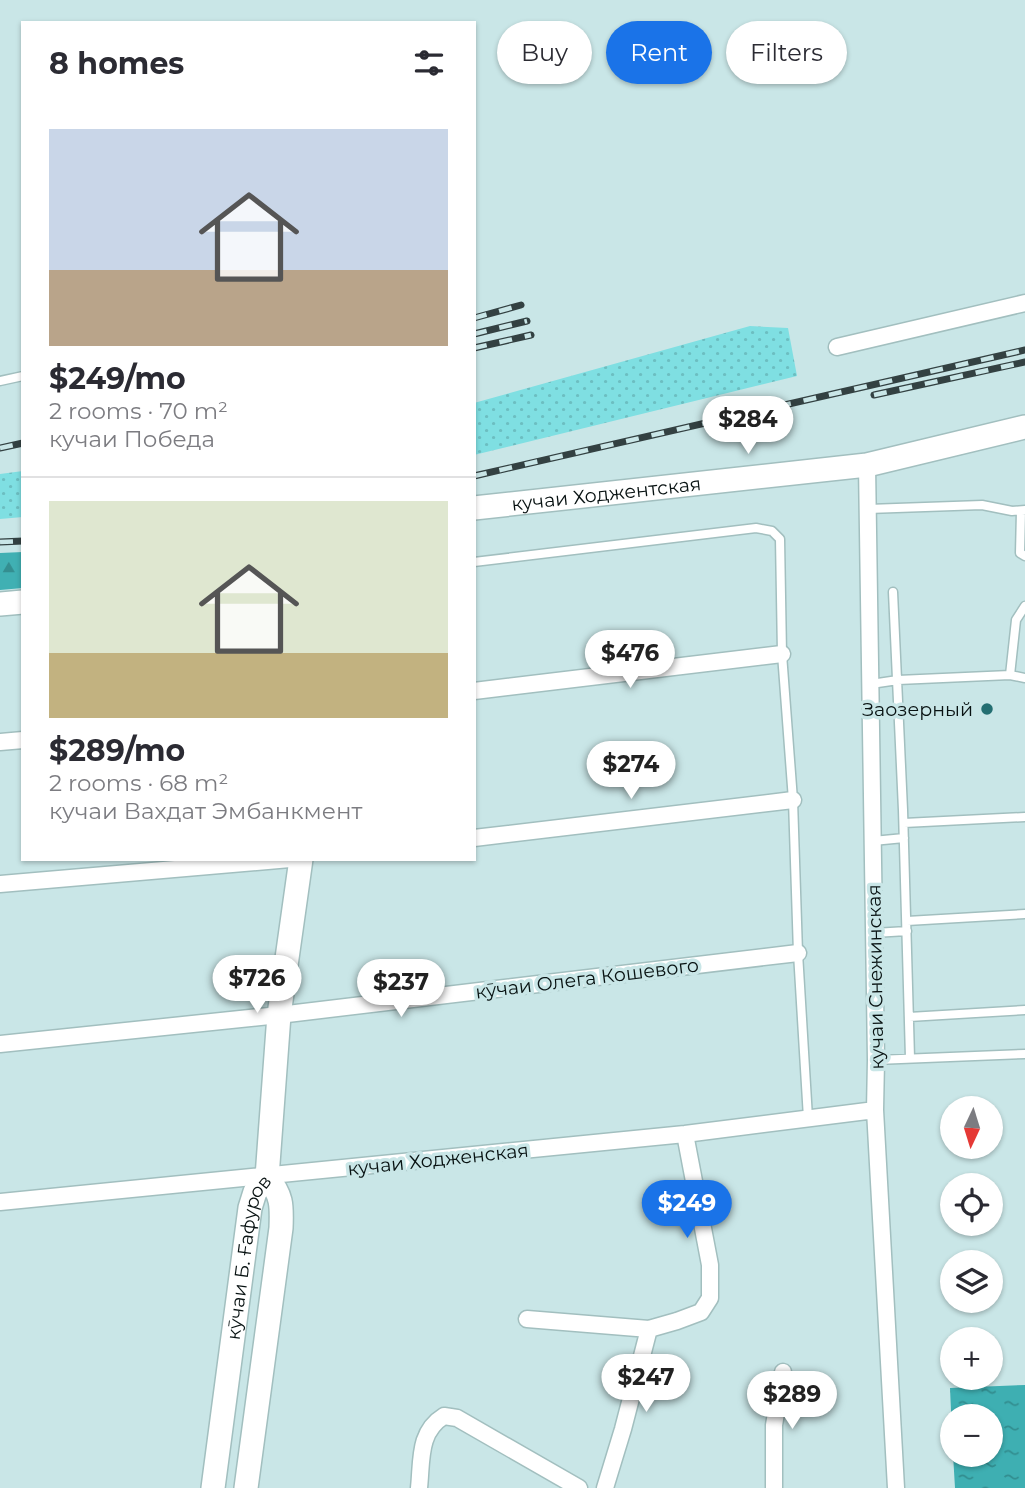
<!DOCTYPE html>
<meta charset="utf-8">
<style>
:root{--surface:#fff;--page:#f2f2f3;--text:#2b2b33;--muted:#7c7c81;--line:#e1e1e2;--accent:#1a73e8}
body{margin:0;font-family:Montserrat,sans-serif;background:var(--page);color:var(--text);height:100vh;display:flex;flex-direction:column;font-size:26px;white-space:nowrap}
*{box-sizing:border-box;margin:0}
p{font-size:23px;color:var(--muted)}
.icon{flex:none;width:38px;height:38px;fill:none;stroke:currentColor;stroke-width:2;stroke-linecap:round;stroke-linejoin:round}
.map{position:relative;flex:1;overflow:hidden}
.side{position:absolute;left:21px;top:21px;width:455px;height:840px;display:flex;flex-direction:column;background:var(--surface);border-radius:0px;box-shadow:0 2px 5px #0004}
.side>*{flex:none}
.guide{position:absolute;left:497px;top:21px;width:422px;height:63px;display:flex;gap:14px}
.needle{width:46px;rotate:184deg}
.controls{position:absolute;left:940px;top:1096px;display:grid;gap:14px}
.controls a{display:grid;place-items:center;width:63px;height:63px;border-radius:50%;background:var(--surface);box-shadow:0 2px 5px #0004;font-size:35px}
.price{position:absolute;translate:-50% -60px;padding:0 16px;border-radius:24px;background:#fff;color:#222;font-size:23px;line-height:46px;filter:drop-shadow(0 2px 4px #0008)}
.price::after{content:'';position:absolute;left:50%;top:42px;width:21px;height:16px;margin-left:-10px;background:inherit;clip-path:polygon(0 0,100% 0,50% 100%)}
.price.on{background:var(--accent);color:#fff}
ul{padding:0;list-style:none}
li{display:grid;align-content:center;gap:14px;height:371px;padding:0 28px}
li+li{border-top:2px solid var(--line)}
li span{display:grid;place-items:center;height:217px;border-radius:0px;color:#555}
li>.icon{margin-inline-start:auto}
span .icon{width:126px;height:126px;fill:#fffc;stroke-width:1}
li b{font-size:30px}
h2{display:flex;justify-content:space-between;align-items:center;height:84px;padding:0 28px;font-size:30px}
.pill{padding:0 24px;border-radius:32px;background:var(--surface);box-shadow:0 2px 5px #0004;font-size:24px;line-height:63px}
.pill.on{background:var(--accent);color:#fff}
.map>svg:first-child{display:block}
.grass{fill:url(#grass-dots)}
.forest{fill:url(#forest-firs)}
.water{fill:url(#water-ripples)}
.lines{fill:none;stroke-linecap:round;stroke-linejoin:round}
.lane-casing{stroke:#a2bfbf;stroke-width:11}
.street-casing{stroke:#a2bfbf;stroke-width:19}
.secondary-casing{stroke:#a2bfbf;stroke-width:26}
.lane{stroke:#fff;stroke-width:8}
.street{stroke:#fff;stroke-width:16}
.secondary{stroke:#fff;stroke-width:23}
.rail-casing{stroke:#334142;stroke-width:7}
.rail{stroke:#c9e6e7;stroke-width:4.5;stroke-dasharray:13;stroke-linecap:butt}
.poi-dot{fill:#236e71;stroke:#c9e6e7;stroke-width:2.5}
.labels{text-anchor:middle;stroke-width:7;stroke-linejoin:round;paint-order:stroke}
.street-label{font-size:19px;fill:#081212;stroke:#c9e6e7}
.poi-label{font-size:19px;fill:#081212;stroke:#c9e6e7;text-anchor:end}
</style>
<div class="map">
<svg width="1025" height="1488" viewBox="0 0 1025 1488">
<defs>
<pattern id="grass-dots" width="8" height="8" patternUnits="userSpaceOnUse" patternTransform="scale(1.75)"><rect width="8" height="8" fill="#7fdfe2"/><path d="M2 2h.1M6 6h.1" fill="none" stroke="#6cbec1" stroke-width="1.8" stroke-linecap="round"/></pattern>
<pattern id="forest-firs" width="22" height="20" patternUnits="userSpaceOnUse" patternTransform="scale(1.75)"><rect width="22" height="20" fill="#40b0b3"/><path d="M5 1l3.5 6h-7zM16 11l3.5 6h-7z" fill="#348e90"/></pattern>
<pattern id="water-ripples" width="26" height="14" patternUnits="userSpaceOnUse" patternTransform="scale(1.75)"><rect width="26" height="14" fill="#3eafb2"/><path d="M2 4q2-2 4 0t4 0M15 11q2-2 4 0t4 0" fill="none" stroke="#328d8f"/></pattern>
</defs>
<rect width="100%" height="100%" fill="#c9e6e7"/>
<path class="grass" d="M 750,326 L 788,328 L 797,376 L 474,455 L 474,403 Z
M 23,471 L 23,517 L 0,519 L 0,474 Z"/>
<path class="forest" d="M 23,552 L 23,588 L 0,590 L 0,553 Z"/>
<path class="water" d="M 1025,1385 L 1025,1488 L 955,1488 L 953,1454 L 990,1454 L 990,1416 L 952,1416 L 952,1434 L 950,1388 Z"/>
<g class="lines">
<g class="lane-casing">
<path id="lane" d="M 0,381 L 23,376
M 868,509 L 982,505 L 1012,511 L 1025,510
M 1021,511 L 1020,553 L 1025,556
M 474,562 L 756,528 L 772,531 L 780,539 L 782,654 L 793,800 L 798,953 L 808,1118
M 893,592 L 903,810 L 910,1058
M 1010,675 L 1016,620 L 1025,606
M 871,684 L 898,680 L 1010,675 L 1025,678
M 904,823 L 1025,817
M 873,841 L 904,838
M 907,921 L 1025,914
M 874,933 L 907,931
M 909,1017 L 1025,1010
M 876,1060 L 1025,1054"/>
</g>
<g class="street-casing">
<path id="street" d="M 837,347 L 1025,303
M 867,465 L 876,1060 L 875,1110 L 896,1488
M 474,691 L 782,654
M 0,742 L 23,740
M 474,838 L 793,800
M 0,884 L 290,859
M 0,1044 L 279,1015 L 798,953
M 0,1202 L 685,1134 L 875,1110
M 527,1319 L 649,1329 L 677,1321 L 701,1312 L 710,1298 L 710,1265 L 685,1134
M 419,1488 C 422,1460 418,1432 444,1416 L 457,1418 L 579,1488
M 605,1488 L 623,1429 L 649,1329
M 774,1488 L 774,1425 L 783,1372"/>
</g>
<g class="secondary-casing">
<g id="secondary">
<path id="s1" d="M 474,508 L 867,465 L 1025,427"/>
<path d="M 0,604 L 23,602"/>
<path d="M 267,1177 L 279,1015 L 301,859"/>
<path id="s2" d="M 213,1488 L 250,1208 L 255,1192 L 267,1177"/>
<path d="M 246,1488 L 281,1228 C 282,1205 282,1195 267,1177"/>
</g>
</g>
<use href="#lane" class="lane"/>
<use href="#street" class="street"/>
<use href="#secondary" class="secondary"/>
<g class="rail-casing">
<path id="rail" d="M 474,318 L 521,305
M 474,334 L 527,321
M 474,348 L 531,335
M 874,395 L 1025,362
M 0,448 L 23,443
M 474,476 L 1025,350
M 0,542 L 23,541"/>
</g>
<use href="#rail" class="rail"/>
</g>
<circle class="poi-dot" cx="987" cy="709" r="7"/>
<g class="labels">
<g class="street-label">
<text dy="7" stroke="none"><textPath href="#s1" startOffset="133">кучаи Ходжентская</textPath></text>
<text transform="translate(875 977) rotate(-91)" y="7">кучаи Снежинская</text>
<text transform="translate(587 978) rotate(-7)" y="7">кӯчаи Олега Кошевого</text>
<text transform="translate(438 1159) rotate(-6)" y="7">кучаи Ходженская</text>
<text dy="7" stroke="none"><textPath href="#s2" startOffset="234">кӯчаи Б. Ғафуров</textPath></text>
</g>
<g class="poi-label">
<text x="973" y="716">Заозерный</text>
</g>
</g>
</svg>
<div class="controls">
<a><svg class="needle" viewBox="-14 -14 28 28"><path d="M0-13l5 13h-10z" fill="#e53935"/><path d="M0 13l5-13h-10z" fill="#7c7c81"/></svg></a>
<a><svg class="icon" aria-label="locate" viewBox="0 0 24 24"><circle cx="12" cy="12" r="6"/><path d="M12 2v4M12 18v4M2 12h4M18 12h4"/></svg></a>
<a><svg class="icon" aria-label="layers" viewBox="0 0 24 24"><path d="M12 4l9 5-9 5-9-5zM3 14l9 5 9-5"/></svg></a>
<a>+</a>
<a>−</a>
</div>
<b class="price" style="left:748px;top:456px">$284</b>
<b class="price" style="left:630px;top:690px">$476</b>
<b class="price" style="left:631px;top:801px">$274</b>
<b class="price" style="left:257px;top:1015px">$726</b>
<b class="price" style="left:401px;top:1019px">$237</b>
<b class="price on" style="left:687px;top:1240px">$249</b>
<b class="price" style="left:646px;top:1414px">$247</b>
<b class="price" style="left:792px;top:1431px">$289</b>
<div class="guide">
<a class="pill">Buy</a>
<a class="pill on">Rent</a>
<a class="pill">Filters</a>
</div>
<section class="side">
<h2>8 homes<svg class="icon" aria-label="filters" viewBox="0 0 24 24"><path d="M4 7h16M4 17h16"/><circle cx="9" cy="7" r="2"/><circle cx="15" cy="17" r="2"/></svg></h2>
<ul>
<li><span style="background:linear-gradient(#c9d6e8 65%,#b9a48a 0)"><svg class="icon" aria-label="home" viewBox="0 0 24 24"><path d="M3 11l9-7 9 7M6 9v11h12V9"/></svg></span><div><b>$249/mo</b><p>2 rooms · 70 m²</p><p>кучаи Победа</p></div></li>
<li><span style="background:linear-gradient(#dfe7d0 70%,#c2b280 0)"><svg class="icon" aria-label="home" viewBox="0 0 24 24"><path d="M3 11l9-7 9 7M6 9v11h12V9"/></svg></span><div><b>$289/mo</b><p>2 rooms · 68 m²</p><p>кучаи Вахдат Эмбанкмент</p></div></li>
</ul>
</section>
</div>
